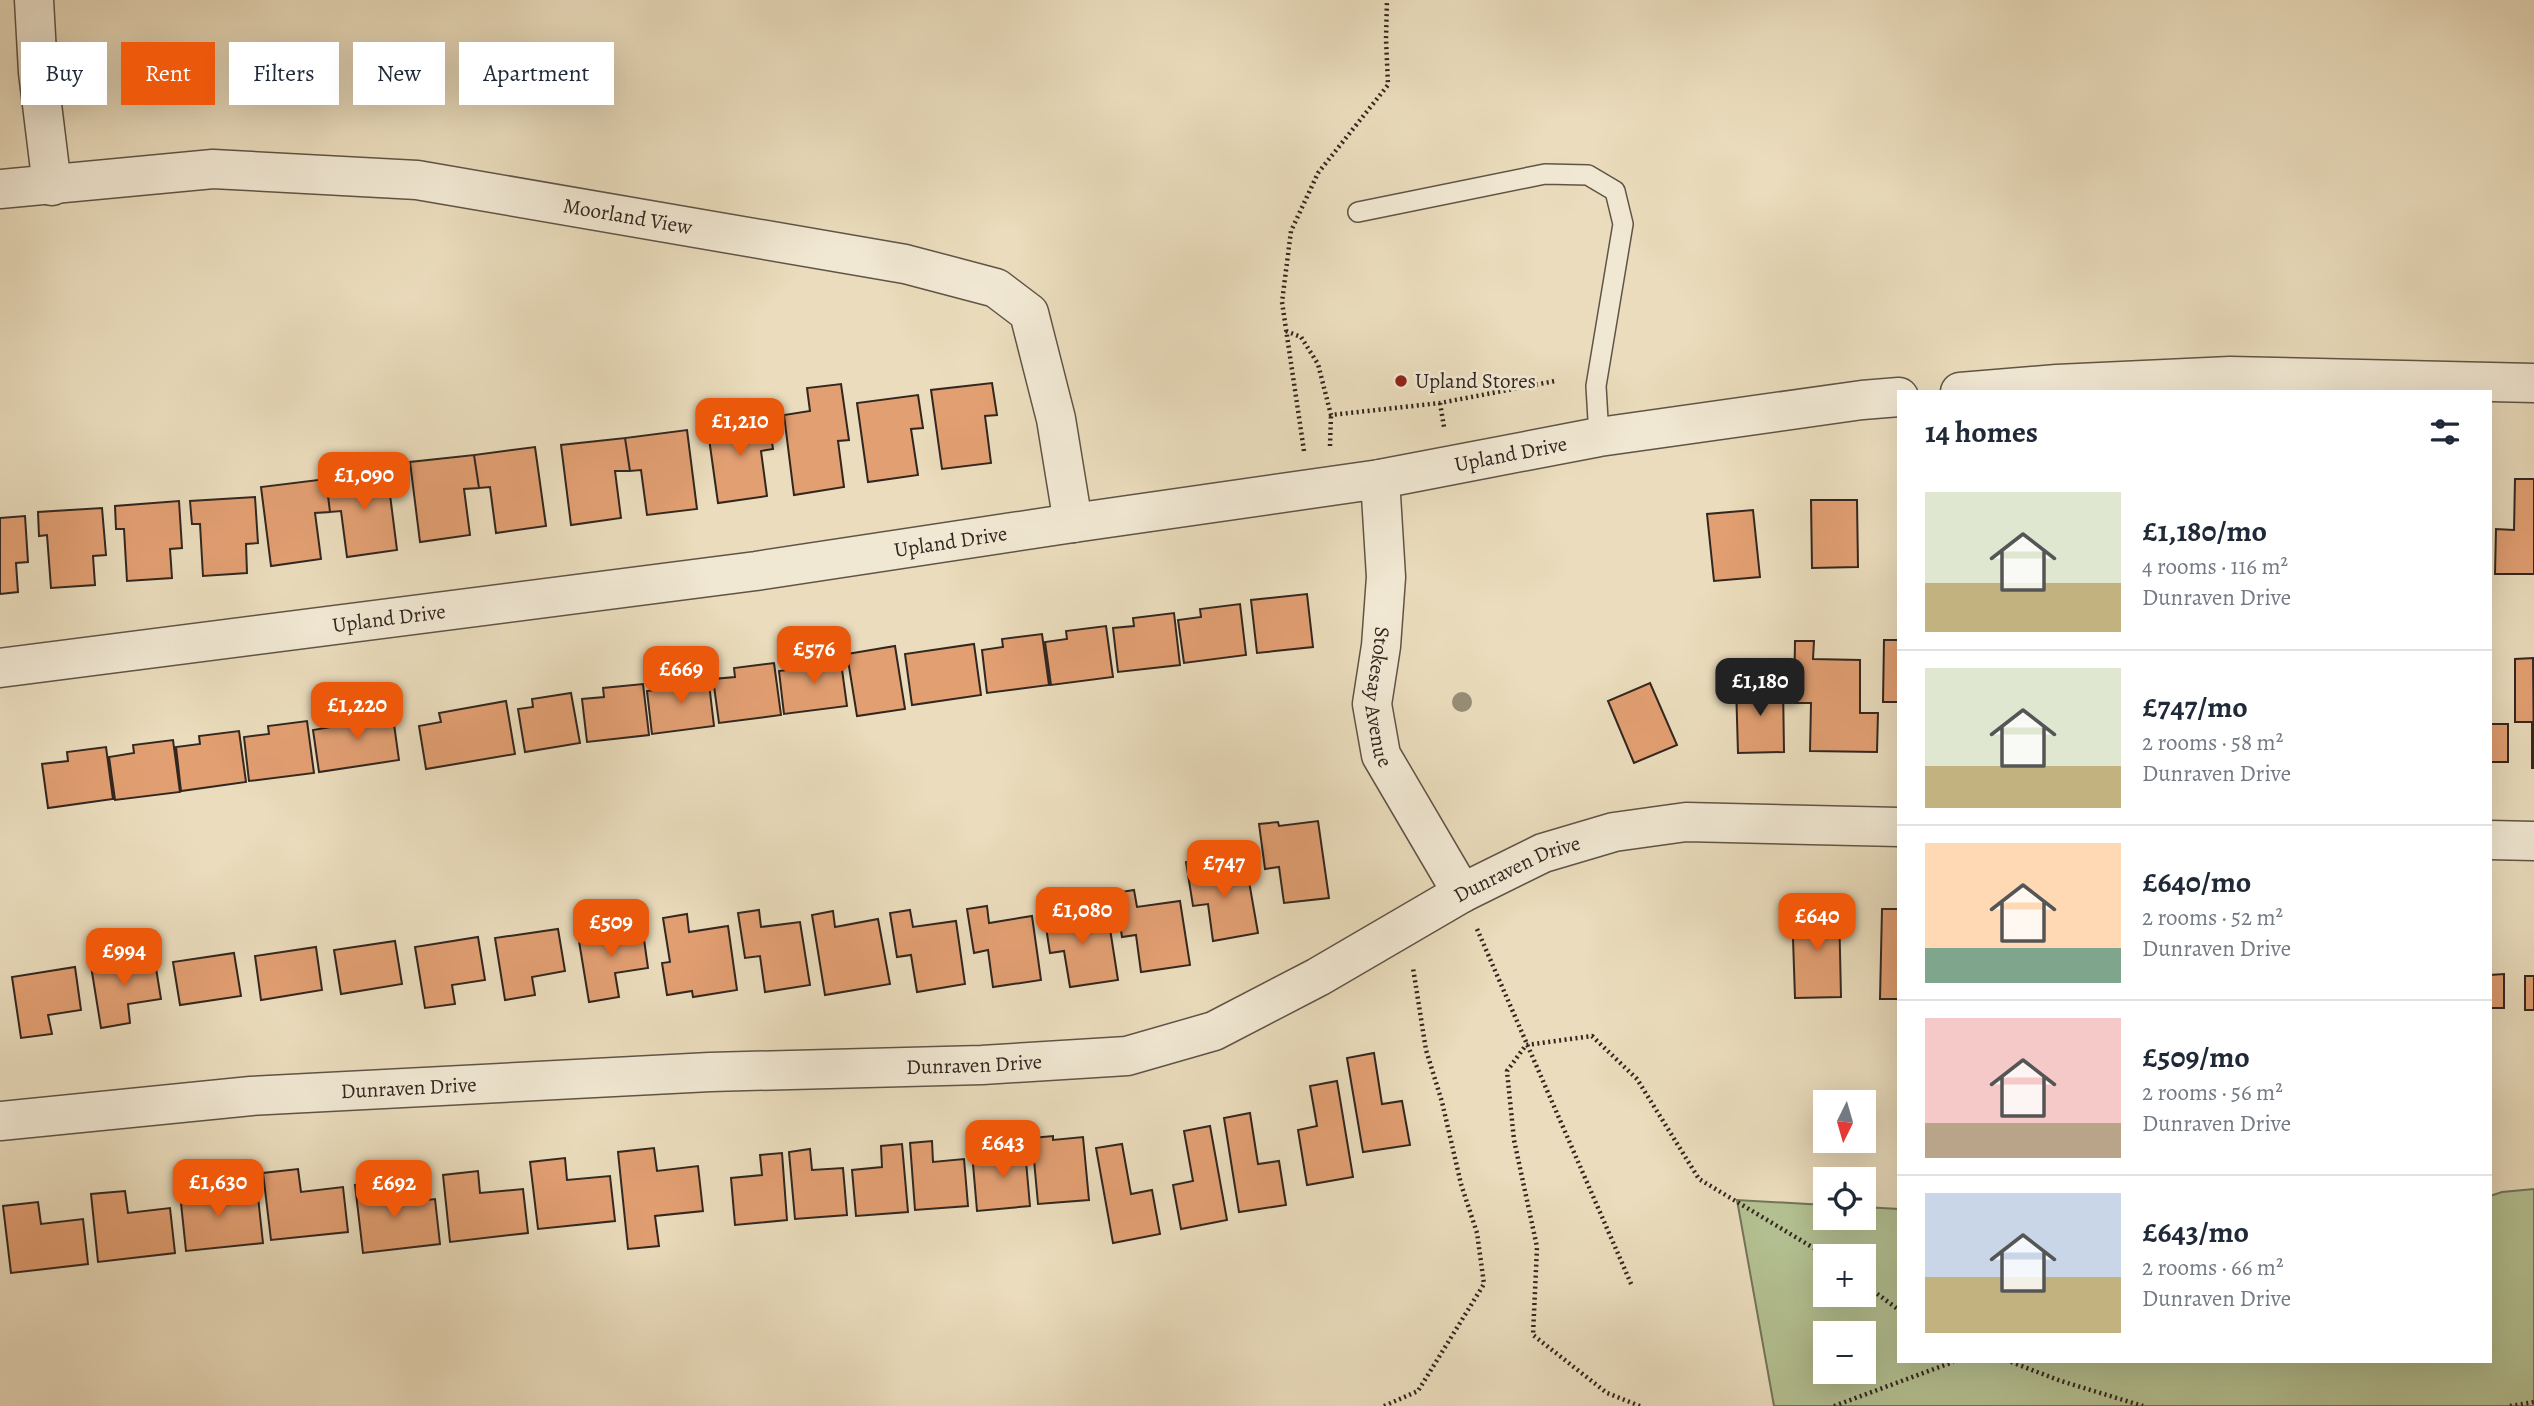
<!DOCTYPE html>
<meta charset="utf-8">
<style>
:root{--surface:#fff;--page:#f6f6f7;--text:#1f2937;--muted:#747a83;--line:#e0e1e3;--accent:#ea580c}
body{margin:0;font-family:Alegreya,serif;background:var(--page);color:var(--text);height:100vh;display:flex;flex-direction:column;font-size:26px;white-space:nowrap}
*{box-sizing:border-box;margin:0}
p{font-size:23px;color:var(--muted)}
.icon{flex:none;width:38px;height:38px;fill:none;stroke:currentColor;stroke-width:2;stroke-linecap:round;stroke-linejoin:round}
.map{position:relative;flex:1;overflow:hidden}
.sheet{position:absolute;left:1897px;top:390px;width:595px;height:973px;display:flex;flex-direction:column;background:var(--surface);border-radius:0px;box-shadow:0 7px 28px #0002}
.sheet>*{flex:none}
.hud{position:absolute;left:21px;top:42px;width:665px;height:63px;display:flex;gap:14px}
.needle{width:46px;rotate:185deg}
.controls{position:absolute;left:1813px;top:1090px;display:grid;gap:14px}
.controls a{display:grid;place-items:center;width:63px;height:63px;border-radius:0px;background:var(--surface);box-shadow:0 7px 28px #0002;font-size:35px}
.price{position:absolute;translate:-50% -60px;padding:0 16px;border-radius:14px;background:var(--accent);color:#fff;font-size:23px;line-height:46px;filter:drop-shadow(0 2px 4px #0008)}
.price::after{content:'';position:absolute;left:50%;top:42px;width:21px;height:16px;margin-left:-10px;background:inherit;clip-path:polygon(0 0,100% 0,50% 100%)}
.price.current{background:#222;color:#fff}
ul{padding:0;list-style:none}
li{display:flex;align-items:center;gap:21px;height:175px;padding:0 28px}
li+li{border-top:2px solid var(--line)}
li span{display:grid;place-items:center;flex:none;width:196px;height:140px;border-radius:0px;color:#555}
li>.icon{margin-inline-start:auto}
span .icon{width:84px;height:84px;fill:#fffc;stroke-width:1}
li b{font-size:30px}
h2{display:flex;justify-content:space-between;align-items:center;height:84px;padding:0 28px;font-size:30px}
.tag{padding:0 24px;border-radius:0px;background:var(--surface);box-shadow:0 7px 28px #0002;font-size:24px;line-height:63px}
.tag.current{background:var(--accent);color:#fff}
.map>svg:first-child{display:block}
.green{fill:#b4c192;stroke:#737459;stroke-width:2;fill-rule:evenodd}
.building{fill:#e29f72;stroke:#322720;stroke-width:2}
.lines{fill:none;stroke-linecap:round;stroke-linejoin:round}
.lane-casing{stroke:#605447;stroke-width:22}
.street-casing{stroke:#605447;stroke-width:41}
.path{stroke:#322720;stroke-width:4.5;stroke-dasharray:2 3.5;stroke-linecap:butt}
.lane{stroke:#f1e8d3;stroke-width:19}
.street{stroke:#f1e8d3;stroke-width:38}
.tree{fill:#968e76}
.poi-dot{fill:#8f2418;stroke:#f1e8d3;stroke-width:2.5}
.labels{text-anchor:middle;stroke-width:5;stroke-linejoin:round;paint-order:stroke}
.street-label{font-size:21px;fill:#322720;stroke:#f1e8d3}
.poi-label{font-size:21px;fill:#322720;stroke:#f1e8d3;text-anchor:start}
</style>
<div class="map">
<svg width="2534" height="1406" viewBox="0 0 2534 1406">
<rect width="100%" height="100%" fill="#eadcbc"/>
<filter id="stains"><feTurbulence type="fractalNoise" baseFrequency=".00286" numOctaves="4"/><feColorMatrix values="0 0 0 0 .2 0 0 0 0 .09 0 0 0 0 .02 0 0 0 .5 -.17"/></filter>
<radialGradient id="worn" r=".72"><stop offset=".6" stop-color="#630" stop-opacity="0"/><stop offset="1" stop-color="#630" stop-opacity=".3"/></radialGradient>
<path class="green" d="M 2534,1189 L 2534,1406 L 1774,1406 L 1737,1200 L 1825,1205 L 1825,1218 L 1864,1218 L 1864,1207 L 1899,1209 L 1899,1362 L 2490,1362 L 2490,1196 L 2502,1192 ZM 1825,1256 L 1864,1256 L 1864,1295 L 1825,1295 ZM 1825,1334 L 1864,1334 L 1864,1372 L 1825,1372 Z"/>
<path class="building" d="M 992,383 L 997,415 L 985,416 L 991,463 L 942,469 L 931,390 Z
M 841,384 L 849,440 L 838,441 L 844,487 L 794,495 L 784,415 L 810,411 L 807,388 Z
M 918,395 L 923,428 L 911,429 L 918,475 L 868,482 L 857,403 Z
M 768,416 L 773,449 L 761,451 L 767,496 L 718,503 L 707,424 Z
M 687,430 L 697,509 L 647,515 L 641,470 L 630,471 L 625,438 Z
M 625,438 L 630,471 L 615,471 L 621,518 L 571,525 L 561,445 Z
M 535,447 L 546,526 L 496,533 L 490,487 L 479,488 L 474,455 Z
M 474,455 L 479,488 L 464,489 L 470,535 L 420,542 L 410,462 Z
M 387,471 L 397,550 L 347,557 L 341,511 L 330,512 L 326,479 Z
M 326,479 L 330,512 L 315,513 L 321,559 L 271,566 L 261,487 Z
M 2515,479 L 2534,479 L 2534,574 L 2495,574 L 2496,529 L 2514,530 Z
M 255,497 L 258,543 L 246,544 L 247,573 L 203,576 L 200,524 L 192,524 L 190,501 Z
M 1811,500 L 1857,500 L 1858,567 L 1812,568 Z
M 179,501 L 182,548 L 170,549 L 172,578 L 127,581 L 124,529 L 116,529 L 115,506 Z
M 102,508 L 106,555 L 93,556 L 95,585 L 51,588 L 47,535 L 39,536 L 38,512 Z
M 1753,510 L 1760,577 L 1714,581 L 1707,514 Z
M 25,516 L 28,562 L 16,563 L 18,592 L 0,594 L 0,518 Z
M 1307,594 L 1313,647 L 1257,653 L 1251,600 Z
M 1240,604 L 1246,655 L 1184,663 L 1178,620 L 1201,617 L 1200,609 Z
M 1174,613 L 1180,665 L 1118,672 L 1113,628 L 1134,626 L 1133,618 Z
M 1106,626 L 1113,677 L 1051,685 L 1045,642 L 1067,639 L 1066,631 Z
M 1042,634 L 1049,685 L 987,693 L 982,650 L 1003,647 L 1002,639 Z
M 1884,640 L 1899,640 L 1899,702 L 1883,702 Z
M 1795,641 L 1814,641 L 1813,659 L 1860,660 L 1860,713 L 1878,713 L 1877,752 L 1810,751 L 1811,703 L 1794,703 Z
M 974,644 L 981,695 L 912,705 L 905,654 Z
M 895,646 L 905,709 L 857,716 L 847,654 Z
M 840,655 L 847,706 L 784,714 L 779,671 L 801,668 L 800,660 Z
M 2533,658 L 2534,768 L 2532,768 L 2532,722 L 2515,722 L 2515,659 Z
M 774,663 L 781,715 L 719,723 L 713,679 L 735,677 L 734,668 Z
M 708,675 L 714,726 L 652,734 L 647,691 L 669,688 L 668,680 Z
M 1650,683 L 1677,745 L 1634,763 L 1608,701 Z
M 643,684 L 649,735 L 587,742 L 582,699 L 604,697 L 603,688 Z
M 1783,684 L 1784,752 L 1738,753 L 1736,685 Z
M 571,693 L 580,743 L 525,752 L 518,709 L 533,707 L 532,699 Z
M 506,701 L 515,754 L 426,769 L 419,726 L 441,722 L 439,713 Z
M 392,710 L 399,760 L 319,772 L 313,730 L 337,726 L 336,717 Z
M 307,721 L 314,773 L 249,781 L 244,737 L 269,734 L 268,726 Z
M 2490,724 L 2508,724 L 2508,762 L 2490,762 Z
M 239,731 L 246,782 L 181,791 L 176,747 L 200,744 L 199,736 Z
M 173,740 L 180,792 L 115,800 L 109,757 L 134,753 L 133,745 Z
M 106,747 L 113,799 L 48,808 L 42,764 L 68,761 L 67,752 Z
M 1318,821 L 1329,898 L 1284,903 L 1279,867 L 1265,869 L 1259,824 L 1278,822 L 1279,826 Z
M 1206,859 L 1209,876 L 1247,870 L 1258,933 L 1213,941 L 1208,904 L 1193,906 L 1186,862 Z
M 1134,890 L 1137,907 L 1180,901 L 1190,965 L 1141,972 L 1136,935 L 1122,937 L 1115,893 Z
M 1063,905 L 1066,923 L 1108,916 L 1118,980 L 1070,987 L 1064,951 L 1050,953 L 1043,908 Z
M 987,906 L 989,923 L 1032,916 L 1041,980 L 993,987 L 988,950 L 974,953 L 967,909 Z
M 1839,907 L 1841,997 L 1795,998 L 1792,909 Z
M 1882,909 L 1899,909 L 1899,999 L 1880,999 Z
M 759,910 L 761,927 L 800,922 L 810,985 L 765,992 L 760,956 L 745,958 L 738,913 Z
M 910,910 L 913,927 L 956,921 L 965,984 L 917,992 L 911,955 L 897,957 L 890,913 Z
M 833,911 L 835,927 L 878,919 L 890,984 L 825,995 L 812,915 Z
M 687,914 L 689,932 L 728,926 L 737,990 L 693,997 L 692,991 L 667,995 L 662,963 L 670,962 L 663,918 Z
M 642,925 L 648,968 L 615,973 L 619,997 L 589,1002 L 578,935 Z
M 558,929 L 565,971 L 532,977 L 535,995 L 505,1000 L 495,938 Z
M 478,937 L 485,980 L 452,985 L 455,1004 L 425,1008 L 415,947 Z
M 395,941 L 402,984 L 341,994 L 334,950 Z
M 316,947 L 322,990 L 261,1000 L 255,956 Z
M 234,953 L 241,996 L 180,1005 L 173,962 Z
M 154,956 L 161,999 L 128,1004 L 130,1023 L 101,1028 L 91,966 Z
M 75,967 L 81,1010 L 48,1015 L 52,1034 L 21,1038 L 12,977 Z
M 2504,974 L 2504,1008 L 2490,1008 L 2490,975 Z
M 2525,976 L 2534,976 L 2534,1010 L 2525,1010 Z
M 1374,1053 L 1382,1104 L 1402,1101 L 1410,1145 L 1363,1152 L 1347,1058 Z
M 1337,1081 L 1353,1177 L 1307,1185 L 1298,1130 L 1317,1126 L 1310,1086 Z
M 1250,1113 L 1258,1164 L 1279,1161 L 1286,1205 L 1239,1212 L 1224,1118 Z
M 1210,1126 L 1227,1220 L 1181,1229 L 1173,1185 L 1193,1181 L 1184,1131 Z
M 1053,1136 L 1053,1140 L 1083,1137 L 1089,1200 L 1038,1204 L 1032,1138 Z
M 1024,1139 L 1030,1206 L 977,1211 L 973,1164 L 1004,1162 L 1002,1141 Z
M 932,1141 L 933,1162 L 964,1159 L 968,1206 L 915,1210 L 910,1143 Z
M 902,1144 L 908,1212 L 856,1216 L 852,1170 L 882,1167 L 881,1146 Z
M 1122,1144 L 1131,1194 L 1152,1190 L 1160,1234 L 1113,1243 L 1096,1148 Z
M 654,1148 L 657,1171 L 698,1166 L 703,1211 L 655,1216 L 659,1246 L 628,1249 L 618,1152 Z
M 810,1149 L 812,1170 L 843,1168 L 847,1215 L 795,1219 L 789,1152 Z
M 782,1153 L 787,1220 L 735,1225 L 731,1178 L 762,1175 L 760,1155 Z
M 565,1158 L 567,1180 L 610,1176 L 615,1221 L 538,1229 L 530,1162 Z
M 298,1169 L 301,1192 L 343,1187 L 348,1232 L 271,1240 L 263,1173 Z
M 478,1171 L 480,1193 L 523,1189 L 528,1233 L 450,1242 L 443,1175 Z
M 214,1180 L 216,1202 L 258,1197 L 263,1243 L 186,1251 L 179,1184 Z
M 390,1181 L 393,1204 L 435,1199 L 440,1244 L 363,1253 L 355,1185 Z
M 125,1191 L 128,1213 L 170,1208 L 175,1253 L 98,1262 L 91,1194 Z
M 38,1202 L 41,1224 L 83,1219 L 88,1264 L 11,1273 L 3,1206 Z"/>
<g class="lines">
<g class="lane-casing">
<path id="lane" d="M 1358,212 L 1545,174 L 1588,175 L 1615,191 L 1623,224 L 1596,386 L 1599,437"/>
</g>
<g class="street-casing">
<g id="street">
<path d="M 34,0 L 38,72 L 52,186"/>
<path id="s1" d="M 0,189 L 213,169 L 417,180 L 905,264 L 996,288 L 1029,313 L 1056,419 L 1073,523"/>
<path d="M 1960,392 L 2057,384 L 2230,376 L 2534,383"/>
<path id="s2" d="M 1380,479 L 1386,577 L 1381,646 L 1372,704 L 1381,755 L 1462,893"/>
<path id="s3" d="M 0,668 L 756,571 L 1073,523 L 1380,479 L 1599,437 L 1862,400 L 1899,397"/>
<path d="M 2490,840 L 2534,841"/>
<path id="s4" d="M 0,1121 L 251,1096 L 710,1072 L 982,1065 L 1127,1056 L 1214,1031 L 1318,977 L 1462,893 L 1543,853 L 1614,832 L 1686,822 L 1899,827"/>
</g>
</g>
<path class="path" d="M 1286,331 L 1301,337 L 1318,364 L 1331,415 L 1440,403 L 1555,381
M 1440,403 L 1444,427
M 1330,446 L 1331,415
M 1304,451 L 1282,302 L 1291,231 L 1318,173 L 1388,85 L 1386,39 L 1387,0
M 1477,929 L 1632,1286
M 1864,1284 L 1899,1310
M 2011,1362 L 2061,1381 L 2143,1406
M 1384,1406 L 1418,1391 L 1484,1284 L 1477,1233 L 1461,1184 L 1442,1102 L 1426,1050 L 1413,968
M 1640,1406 L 1607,1393 L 1533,1335 L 1537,1247 L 1514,1140 L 1507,1071 L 1526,1045 L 1592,1036 L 1637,1079 L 1699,1179 L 1827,1256
M 1834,1406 L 1953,1362
M 2510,1406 L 2534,1402"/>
<use href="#lane" class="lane"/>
<use href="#street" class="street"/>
</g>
<circle class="tree" cx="1462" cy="702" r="10"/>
<circle class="poi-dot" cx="1401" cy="381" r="7"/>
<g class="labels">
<g class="street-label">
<text dy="7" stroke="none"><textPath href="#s1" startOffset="632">Moorland View</textPath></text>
<text dy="7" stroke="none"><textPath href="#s3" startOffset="1526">Upland Drive</textPath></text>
<text dy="7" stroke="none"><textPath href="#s3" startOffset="959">Upland Drive</textPath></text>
<text dy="7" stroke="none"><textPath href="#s3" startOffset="392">Upland Drive</textPath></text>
<text dy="7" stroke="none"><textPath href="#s2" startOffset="219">Stokesay Avenue</textPath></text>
<text dy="7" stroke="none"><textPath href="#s4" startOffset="1564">Dunraven Drive</textPath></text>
<text dy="7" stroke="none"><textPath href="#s4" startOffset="976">Dunraven Drive</textPath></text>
<text dy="7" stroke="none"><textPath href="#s4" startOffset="410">Dunraven Drive</textPath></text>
</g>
<g class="poi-label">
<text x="1415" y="388">Upland Stores</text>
</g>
</g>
<rect width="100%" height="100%" filter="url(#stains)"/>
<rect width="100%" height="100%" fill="url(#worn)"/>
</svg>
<div class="controls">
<a><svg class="needle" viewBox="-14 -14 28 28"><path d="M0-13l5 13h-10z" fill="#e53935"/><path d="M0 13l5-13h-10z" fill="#747a83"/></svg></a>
<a><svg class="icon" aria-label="locate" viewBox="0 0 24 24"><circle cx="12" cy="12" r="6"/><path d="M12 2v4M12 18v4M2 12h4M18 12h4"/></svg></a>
<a>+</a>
<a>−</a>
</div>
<b class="price" style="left:740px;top:458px">£1,210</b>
<b class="price" style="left:364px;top:512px">£1,090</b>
<b class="price" style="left:814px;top:686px">£576</b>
<b class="price" style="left:681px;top:706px">£669</b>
<b class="price current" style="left:1760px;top:718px">£1,180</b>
<b class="price" style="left:357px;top:742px">£1,220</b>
<b class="price" style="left:1224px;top:900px">£747</b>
<b class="price" style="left:1082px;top:947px">£1,080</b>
<b class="price" style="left:1817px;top:953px">£640</b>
<b class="price" style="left:611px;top:959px">£509</b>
<b class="price" style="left:124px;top:988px">£994</b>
<b class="price" style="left:1003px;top:1180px">£643</b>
<b class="price" style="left:218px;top:1219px">£1,630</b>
<b class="price" style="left:394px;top:1220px">£692</b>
<div class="hud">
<a class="tag">Buy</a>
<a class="tag current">Rent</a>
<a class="tag">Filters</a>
<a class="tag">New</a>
<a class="tag">Apartment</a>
</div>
<section class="sheet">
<h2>14 homes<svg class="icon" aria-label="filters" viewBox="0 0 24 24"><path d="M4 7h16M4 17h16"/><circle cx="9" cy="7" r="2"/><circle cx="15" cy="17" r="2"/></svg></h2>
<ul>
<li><span style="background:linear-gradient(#dfe7d0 65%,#c2b280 0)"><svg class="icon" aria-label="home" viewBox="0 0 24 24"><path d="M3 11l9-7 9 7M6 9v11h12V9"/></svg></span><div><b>£1,180/mo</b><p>4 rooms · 116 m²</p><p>Dunraven Drive</p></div></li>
<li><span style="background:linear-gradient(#dfe7d0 70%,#c2b280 0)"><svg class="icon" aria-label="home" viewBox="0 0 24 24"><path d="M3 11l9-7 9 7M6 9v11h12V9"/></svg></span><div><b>£747/mo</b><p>2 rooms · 58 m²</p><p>Dunraven Drive</p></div></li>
<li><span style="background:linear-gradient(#ffd9b3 75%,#7fa58c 0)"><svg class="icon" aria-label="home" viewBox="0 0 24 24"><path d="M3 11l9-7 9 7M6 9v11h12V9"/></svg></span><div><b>£640/mo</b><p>2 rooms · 52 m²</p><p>Dunraven Drive</p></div></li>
<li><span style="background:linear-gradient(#f6c9c9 75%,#b9a48a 0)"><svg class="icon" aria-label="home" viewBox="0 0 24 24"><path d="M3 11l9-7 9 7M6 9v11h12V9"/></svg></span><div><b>£509/mo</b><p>2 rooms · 56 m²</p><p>Dunraven Drive</p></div></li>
<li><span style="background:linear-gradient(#c9d6e8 60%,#c2b280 0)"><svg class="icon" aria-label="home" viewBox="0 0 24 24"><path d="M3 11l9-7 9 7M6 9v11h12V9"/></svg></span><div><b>£643/mo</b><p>2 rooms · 66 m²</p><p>Dunraven Drive</p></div></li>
</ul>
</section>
</div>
